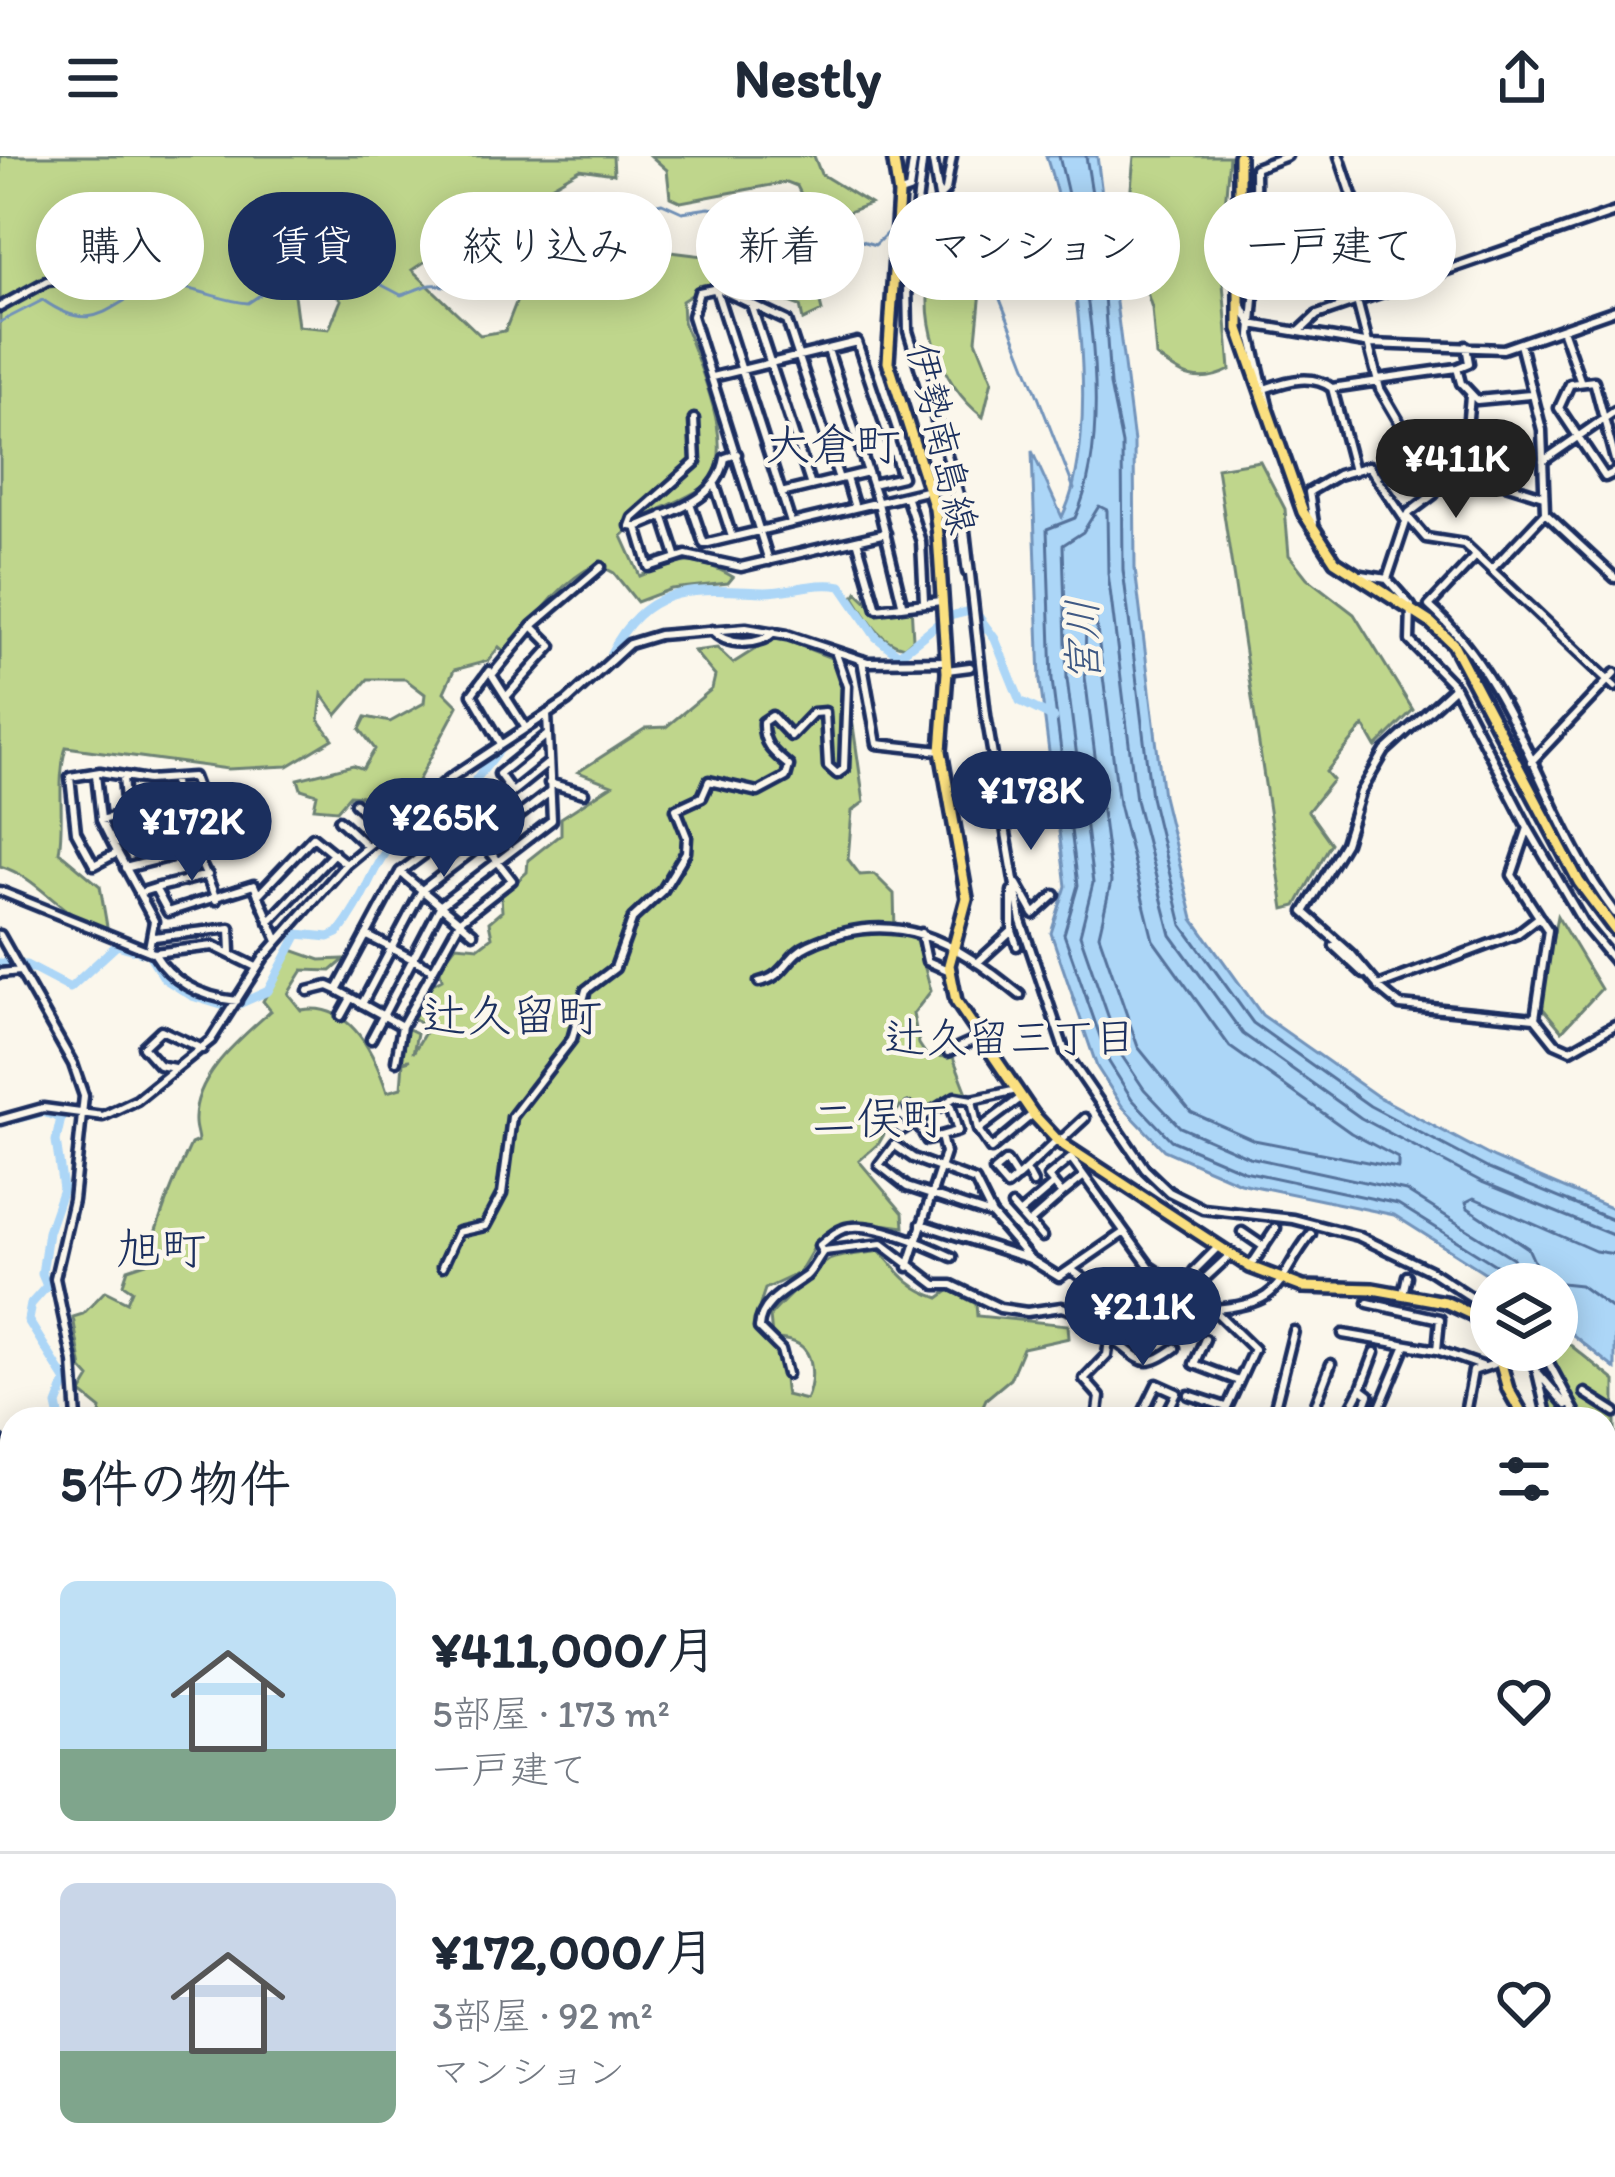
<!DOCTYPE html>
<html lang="ja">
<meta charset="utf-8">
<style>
:root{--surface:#fff;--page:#f6f6f7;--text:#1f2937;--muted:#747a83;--line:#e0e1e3;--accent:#1b2f5e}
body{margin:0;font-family:Itim,"Klee One",sans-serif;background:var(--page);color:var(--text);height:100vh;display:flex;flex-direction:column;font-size:45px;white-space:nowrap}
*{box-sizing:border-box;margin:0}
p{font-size:39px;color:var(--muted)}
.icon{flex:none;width:66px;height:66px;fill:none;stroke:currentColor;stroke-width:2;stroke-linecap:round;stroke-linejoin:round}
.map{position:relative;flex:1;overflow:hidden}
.sheet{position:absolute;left:0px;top:1251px;width:1617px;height:771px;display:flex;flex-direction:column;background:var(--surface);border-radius:36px 36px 0 0;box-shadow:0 6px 30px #0003}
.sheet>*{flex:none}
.guide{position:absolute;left:36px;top:36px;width:1545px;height:108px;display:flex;gap:24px}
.fabs{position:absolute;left:1470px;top:1107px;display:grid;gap:24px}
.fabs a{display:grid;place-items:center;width:108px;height:108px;border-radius:50%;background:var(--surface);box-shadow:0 6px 30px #0003;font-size:60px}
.price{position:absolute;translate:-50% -102px;padding:0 27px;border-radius:42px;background:var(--accent);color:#fff;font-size:39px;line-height:78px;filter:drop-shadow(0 3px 6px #0008)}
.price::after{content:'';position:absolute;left:50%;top:72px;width:36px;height:27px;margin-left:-18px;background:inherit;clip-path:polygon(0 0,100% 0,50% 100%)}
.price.selected{background:#222;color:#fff}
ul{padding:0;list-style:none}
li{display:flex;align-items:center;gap:36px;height:300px;padding:0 60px}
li+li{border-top:3px solid var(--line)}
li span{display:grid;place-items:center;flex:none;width:336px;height:240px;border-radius:18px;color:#555}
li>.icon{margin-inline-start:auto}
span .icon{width:144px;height:144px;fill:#fffc;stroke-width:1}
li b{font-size:51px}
h2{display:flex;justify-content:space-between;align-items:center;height:144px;padding:0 60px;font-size:51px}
.tag{padding:0 42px;border-radius:54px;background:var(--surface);box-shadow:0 6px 30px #0003;font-size:42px;line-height:108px}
.tag.selected{background:var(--accent);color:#fff}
header{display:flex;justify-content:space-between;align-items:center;height:156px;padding:0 60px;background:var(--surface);font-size:54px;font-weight:700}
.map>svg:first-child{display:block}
.green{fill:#bfd68c;stroke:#6d8275;stroke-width:3;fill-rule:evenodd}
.water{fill:#acd6f7;stroke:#7293ba;stroke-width:3}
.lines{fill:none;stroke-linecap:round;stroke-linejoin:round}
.shore{stroke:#55729b;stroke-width:3}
.stream{stroke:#7293ba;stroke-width:3}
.river{stroke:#acd6f7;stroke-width:9}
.minor-casing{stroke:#1b2f5e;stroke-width:15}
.major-casing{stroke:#1b2f5e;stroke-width:18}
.minor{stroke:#fbf7ec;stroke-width:6}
.major{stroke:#fbe080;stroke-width:9}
.labels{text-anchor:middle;stroke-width:9;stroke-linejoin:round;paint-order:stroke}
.street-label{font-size:39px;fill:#1b2f5e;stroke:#fbf7ec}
.water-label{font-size:42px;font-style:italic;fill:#3f5984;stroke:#fbf7ec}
.neighbourhood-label{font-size:42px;fill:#1b2f5e;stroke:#fbf7ec}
.quarter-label{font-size:45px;fill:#1b2f5e;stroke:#fbf7ec}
</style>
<header><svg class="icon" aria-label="menu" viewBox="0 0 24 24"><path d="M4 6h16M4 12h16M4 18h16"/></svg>Nestly<svg class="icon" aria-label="share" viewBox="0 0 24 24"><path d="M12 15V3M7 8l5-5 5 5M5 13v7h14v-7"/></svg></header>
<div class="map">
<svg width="1615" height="2021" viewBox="0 0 1615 2021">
<rect width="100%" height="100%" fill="#fbf7ec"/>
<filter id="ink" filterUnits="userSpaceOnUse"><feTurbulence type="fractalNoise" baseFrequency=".00833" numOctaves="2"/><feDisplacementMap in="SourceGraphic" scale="24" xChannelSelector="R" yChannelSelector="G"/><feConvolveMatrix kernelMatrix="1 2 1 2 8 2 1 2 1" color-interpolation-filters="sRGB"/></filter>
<g filter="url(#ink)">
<path class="green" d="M 0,0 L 613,0 L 614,18 L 580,13 L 546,33 L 481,101 L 444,93 L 412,114 L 480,179 L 505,175 L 521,134 L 539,128 L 570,142 L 583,139 L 579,112 L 609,96 L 647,93 L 759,107 L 818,139 L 822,155 L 803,164 L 800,150 L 720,121 L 682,145 L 683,165 C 696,204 745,303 702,332 C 676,349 644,356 622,380 L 640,420 C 679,404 697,399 733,421 L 728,427 L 671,433 L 637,446 L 614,417 L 597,408 C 567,422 538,454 525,483 L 513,483 L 506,497 L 499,491 L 488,505 L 454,514 L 444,536 L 458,550 L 404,651 L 380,641 L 350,639 L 337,654 L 314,652 L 317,638 L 301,633 L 298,623 L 353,609 L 363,613 L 375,593 L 360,573 L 366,561 L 390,566 L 424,547 L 425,538 L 405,523 L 368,523 L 337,559 L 322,538 L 319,564 L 333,583 L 288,610 L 228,613 L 66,591 C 56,626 65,660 59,696 L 100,730 L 108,776 C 57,759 42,723 0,710 ZM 307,107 L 341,144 L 329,173 L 298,170 L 293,131 Z
M 651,0 L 814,0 L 821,18 L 870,48 L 816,68 L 797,30 L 787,26 L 681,46 L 670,41 L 667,14 Z
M 1134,0 L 1229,0 L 1221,102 L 1230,214 C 1199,230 1181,220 1156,200 L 1152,152 L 1127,76 Z
M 947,101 L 981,135 L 976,184 L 992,224 L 983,261 C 938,226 917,159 934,105 Z
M 1260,305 L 1285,353 L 1289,399 L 1307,422 L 1354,458 L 1413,554 L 1376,591 L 1364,570 L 1326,616 L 1333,624 L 1308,655 L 1331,687 L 1296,750 L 1284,753 L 1217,312 Z
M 857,436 L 877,455 L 911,448 L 913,483 L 904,491 C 879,486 867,462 854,441 Z
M 776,480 L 844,507 L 864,646 L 852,655 L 848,703 L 860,719 L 874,718 L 894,738 L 895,775 L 916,778 L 931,835 L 913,858 L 919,888 L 927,900 L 953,901 L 967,937 L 932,949 L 900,950 L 879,987 L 859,1005 L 903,1057 L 904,1071 L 859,1065 L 836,1073 L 819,1083 L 799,1117 L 765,1133 C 748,1181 765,1165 781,1201 C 785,1212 783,1227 786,1239 L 806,1244 C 814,1226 817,1191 790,1185 C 784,1183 778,1184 772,1181 L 770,1160 C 780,1148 818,1111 829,1104 C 842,1098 865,1098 880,1095 C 900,1118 909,1132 939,1142 L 950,1134 L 976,1148 L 977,1160 L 1068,1169 L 1069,1182 L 1023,1192 L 1010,1223 L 986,1243 L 977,1263 L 99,1263 L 101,1253 L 81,1237 L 90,1222 L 82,1213 L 73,1161 L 83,1158 L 105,1135 L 127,1146 L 132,1134 L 123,1128 L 128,1113 L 146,1107 C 158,1064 172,1027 191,988 L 198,985 C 198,979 195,973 195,966 C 193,920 241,882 271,855 L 263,845 L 292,794 L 320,804 L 345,803 L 331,815 L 303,814 L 288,838 L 301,854 C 350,845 374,896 387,936 L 401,932 L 403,906 L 410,904 L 396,905 L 402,870 L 417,877 L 413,897 L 427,873 L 413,862 L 431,829 L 442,823 L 439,811 L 456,789 L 479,791 L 492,781 L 489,766 L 502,755 L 501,740 L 527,716 L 528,704 L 561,678 L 561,662 L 612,629 L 578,616 L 646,572 L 666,571 L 712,533 L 715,520 L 694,495 L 717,492 L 733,507 Z
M 1557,760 L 1601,833 L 1562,875 L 1540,849 Z
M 1569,1188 L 1615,1225 L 1615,1368 L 1605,1358 L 1605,1263 L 1554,1263 L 1533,1199 Z
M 12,1786 L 12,1905 L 0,1889 L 0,1788 Z
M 414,2010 L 1168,2010 L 1177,2018 L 416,2021 Z"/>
<path class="water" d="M 1046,0 L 1097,0 L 1134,286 L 1135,413 L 1163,640 L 1193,763 L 1262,859 L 1377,940 L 1494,1002 L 1615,1054 L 1615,1213 L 1557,1166 L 1557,1128 L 1503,1128 L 1394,1059 L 1240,1027 L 1164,994 L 1122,950 L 1097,911 L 1051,777 L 1066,730 L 1040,525 L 1032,295 L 1062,361 C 1103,279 1075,87 1046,0 Z"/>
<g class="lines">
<path class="shore" d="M 1059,0 C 1083,98 1118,269 1075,362 L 1047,373 L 1052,524 L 1078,729 L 1064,778 L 1109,906 L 1132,943 L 1171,984 L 1244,1015 L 1398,1048 L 1502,1113 L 1508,1128
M 1086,0 L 1101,94 L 1110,229 L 1122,288 L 1123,414 L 1151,641 L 1182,769 L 1253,867 L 1370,950 L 1489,1013 L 1615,1065
M 1086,453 L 1095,457 L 1119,648 L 1153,784 L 1230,891 L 1351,977 L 1398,1002 L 1398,1012 L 1254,984 L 1191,956 L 1138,891 L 1099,779 L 1111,726 L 1085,521 Z
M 1615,1098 L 1595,1095 L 1474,1042 L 1466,1046 L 1468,1052 L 1528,1092 L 1543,1125 L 1580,1129 L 1615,1155
M 1523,1128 L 1513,1102 L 1406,1035 L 1249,1001 L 1180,971 L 1144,933 L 1122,900 L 1080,779 L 1093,727 L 1067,523 L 1063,389 L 1083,376 L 1099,350 L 1107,354 L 1108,417 L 1136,644 L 1171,779 L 1243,878 L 1361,962 L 1482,1026 L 1615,1080"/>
<path class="stream" d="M 899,72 L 919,78 L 945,117 L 977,121 L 998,138 L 1074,333
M 0,166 L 43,144 C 104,187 113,134 164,131 C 193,129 219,145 248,147 L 283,124 L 329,125 L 351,113 L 401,139 C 413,136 426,127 439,129 C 464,134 482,143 509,136 L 540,73 L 599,43 L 621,56 L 662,47 L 682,56 L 709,52 L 785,65 L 804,103 L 852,82 L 875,89 L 892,72
M 0,1635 L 12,1638
M 876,2010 L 895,2021"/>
<path class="river" d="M 978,460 L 995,483 L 1020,545 L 1054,562
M 946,461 L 970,455
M 611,497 C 648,425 695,434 765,436 C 790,436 816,425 841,430 L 876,481 L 899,499 L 939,467
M 540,566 L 592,525
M 0,807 L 26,809 L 70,832 L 117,789 L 149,798 L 165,823 L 192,840 L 228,851
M 239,848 L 268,835 L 298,778 L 329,781 L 338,777 C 384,720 373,659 469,660 L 476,623 L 505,587
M 0,967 L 43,956 L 61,962 L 56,985 L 63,1033 L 48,1076 L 42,1118 L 47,1130 L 31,1148 L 28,1164 L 66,1225 L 57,1249 L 60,1263
M 0,1347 L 12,1342
M 0,1421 L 12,1452
M 0,1969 L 12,1978
M 59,2010 L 76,2021
M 334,2010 L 335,2021
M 1258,2021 L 1260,2010"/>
<g class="minor-casing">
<path id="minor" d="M 923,0 L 907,128 L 908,175 L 962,348 L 986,559 L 1021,765 L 1065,896 L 1145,1013 L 1169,1036 L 1203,1053 L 1293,1063 L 1358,1080 L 1431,1115 L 1491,1154
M 932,0 L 939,41 L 946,34 L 952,0
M 1339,0 L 1384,135
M 900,37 L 909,34 L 914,0
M 715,131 L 791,367
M 1357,145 L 1380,233 L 1435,327
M 751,148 L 811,330
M 1241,148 L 1251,168 L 1371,188 L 1503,193 L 1615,154
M 0,151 L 47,125 L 117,117
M 1562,173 L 1580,224
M 1300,175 L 1317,159 L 1615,56
M 828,194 L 878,347 L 902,447
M 1457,212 L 1469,207 L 1466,190
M 713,221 L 857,186 L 902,321 L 872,328
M 1378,223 L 1457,212 L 1461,227 L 1477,244 L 1530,239
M 1267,232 C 1290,224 1312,218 1332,232 L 1379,225
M 1332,232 L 1354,315
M 1470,240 L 1466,283 L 1475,319
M 1268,249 L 1251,179 L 1256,119 L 1255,12 L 1287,0
M 737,298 L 725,302 C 718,345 672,355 637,371 L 649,411 L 686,399 L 741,411 L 886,377
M 1615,304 L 1594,225 L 1570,228 L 1559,252 L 1605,321 L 1615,316
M 1543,305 L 1615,255
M 846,322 L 855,352
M 955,324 L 967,416
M 715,329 L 732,381
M 781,337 L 868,316
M 906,340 L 921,386 L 924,445
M 690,347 L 704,388 L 930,334
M 1545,357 L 1615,422
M 663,359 L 676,399
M 1407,360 L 1426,382 L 1464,388 L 1615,531
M 1314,367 L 1309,336 L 1338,319 L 1369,310 L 1406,365
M 637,371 L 630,370 L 633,362 L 696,306 L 694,263
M 857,384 L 877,453 L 941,445
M 1476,400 L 1429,450 C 1520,530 1543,663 1615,757
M 769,405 L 692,160 L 699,136 L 718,132 L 787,165 L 839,323
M 1491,414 L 1545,357 L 1542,274 L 1520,188
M 1362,419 L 1387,423 L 1411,450 L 1410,485 L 1455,531 L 1528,672 L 1585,770 L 1615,806
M 1387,423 L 1409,357 L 1434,338 L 1436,328 L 1477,319 L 1543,340
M 712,474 C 726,490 758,491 774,476
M 862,504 L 877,588 L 941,595
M 947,514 L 970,511
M 492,519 L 489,515 L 472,538 L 500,586
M 506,541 L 552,490 L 532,470
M 525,571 L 492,519 L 532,470 L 601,411
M 1531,606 L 1615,517
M 96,619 L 101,663
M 123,621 L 126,657
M 174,623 C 175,673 201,698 216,744
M 549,627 L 584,637
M 512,636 L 499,618 L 547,579
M 355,647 L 383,673
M 339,664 L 366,689
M 470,670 L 512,724 L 461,764 L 402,870 L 337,834 L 400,716 L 454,676 L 470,670 L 547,608
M 113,688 L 101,664 L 174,646
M 117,697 L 94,709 L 76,676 L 70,621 L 100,616 L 148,624 L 193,621 L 208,661
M 125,712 L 196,694
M 400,716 L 473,777
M 1017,728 L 1034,758 L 1055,739
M 155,732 L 208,719
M 0,735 L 154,797 L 213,790 L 256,811
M 139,736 L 113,688 L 179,671
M 258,739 L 313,681 L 345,707
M 1304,756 L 1351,798 L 1378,830 L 1517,778 L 1539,761 L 1512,719 L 1528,672
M 1304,756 L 1345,687 L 1361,636 L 1385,595 L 1455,531
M 269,766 L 334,697
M 1012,775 L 1017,790
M 921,777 L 927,805 L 950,815
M 0,779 L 73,908 L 84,940 L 73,1044 L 55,1122 L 73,1206 L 77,1263
M 366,779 L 432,813
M 154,781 L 230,772 L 231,796
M 1334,790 L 1364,818
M 149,792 L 154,765 L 139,737 L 155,732 L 168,756 L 254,729 L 278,785
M 154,797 C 172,827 202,841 237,845
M 977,807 L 1012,775 L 1012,735
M 0,817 L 20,815
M 759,826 C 786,821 786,799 809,789 C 896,749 955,786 1020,839
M 1378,831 L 1400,849 L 1535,862 L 1555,887 L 1571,894 L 1615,869
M 308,835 L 328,830 L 337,834
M 362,848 L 422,734 L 550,636
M 341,860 L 351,842
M 1535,862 L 1548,774 L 1540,762
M 371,883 L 441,749 L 552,664 L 547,558
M 948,896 L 981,881
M 396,905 L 402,870
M 174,912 L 159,909 L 143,891 L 161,874 L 202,893
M 972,944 L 978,974 L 991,993 L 1033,958
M 909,952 L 927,984 L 958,975 L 949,945
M 0,964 L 43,952 L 103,960 L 137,944 L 211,884 L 264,801 L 346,708 L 449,623 L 567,545 L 629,488 L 659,479 L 746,472 L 787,479 L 868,506 L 947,505
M 891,965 L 902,974 L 955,941 L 972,944 L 1017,934
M 978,974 L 1022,941
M 1059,986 L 1085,962
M 1071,1002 L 1150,1111 L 1213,1153 L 1254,1193 L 1222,1263
M 1026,1014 L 1033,1027
M 1017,1022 L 1006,1005 L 994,1015 L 1007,1030 C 1024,1016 1040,1000 1057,984
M 1062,1038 L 1084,1020
M 1012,1050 L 1028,1068 L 1062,1038 L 1048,1021 L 1071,1002
M 1019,1058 L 1053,1029
M 992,1059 L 907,1031 L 879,1009 L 894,989 L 913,1002 L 975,1025 L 992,1059 L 1030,1103
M 1030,1067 L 1042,1081
M 921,1068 L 1030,1103 L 1059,1121 L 1123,1077
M 1242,1076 L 1264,1091
M 1218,1091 L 1194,1115 L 1202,1125 L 1230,1099
M 822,1095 L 819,1090 C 826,1084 834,1076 843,1073 C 868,1063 927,1089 952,1101
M 442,1111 L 458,1076 L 485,1070 L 502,1038 L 512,961 L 572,883 L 586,834 L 615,812 L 633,762 L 663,734 L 686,696 L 687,681 L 676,653 L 702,641 L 709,625 L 758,636 L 786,621 L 789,610 C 774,597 762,589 763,566 L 772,560 L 791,580 L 813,557 L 825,556 L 828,610 L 837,618 L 844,613 L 847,530 L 836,498
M 908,1111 L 945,997 L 941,980
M 1250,1111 L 1276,1072
M 1072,1114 L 1101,1136
M 1403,1138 L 1407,1120
M 1368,1147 L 1440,1163 L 1437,1194
M 1213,1153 C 1287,1148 1274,1125 1311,1078
M 1343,1178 L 1437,1194 L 1482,1210
M 1111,1183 C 1141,1200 1139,1218 1175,1192
M 1205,1183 L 1194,1208 L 1236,1224
M 1524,1194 L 1536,1212 L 1548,1263
M 1542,1194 L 1579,1263
M 787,1218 L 781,1194 L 759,1172 C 760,1146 788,1133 806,1120 C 813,1114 818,1101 824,1095 L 882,1088 L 936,1129 L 952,1129 L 1000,1152 L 1027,1156 L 1062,1151 L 1102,1165 L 1110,1162
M 1539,1218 L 1566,1249
M 1361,1233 L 1375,1196
M 1585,1237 L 1615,1256
M 1189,1239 L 1226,1251
M 1097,1263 L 1100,1241 L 1084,1223 L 1107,1199 L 1113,1151 L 1150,1111
M 1140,1263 L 1157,1228 L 1177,1237 L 1164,1263
M 1272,1263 L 1294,1175
M 1310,1263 L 1331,1208
M 1345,1263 L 1361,1233 L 1369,1239 L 1360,1263
M 1375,1263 L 1406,1189
M 1464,1263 L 1473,1215 L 1500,1206
M 0,1285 L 12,1306
M 1605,1292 L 1615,1305
M 1605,1327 L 1615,1327
M 1605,1361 L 1615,1370
M 12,1376 L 5,1410 L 12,1441
M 1605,1407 L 1615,1401
M 1605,1501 L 1615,1501
M 1605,1548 L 1615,1551
M 1605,1562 L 1615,1564
M 1605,1583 L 1615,1585
M 0,1596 L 12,1604
M 1605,1617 L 1615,1620
M 0,1647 L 12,1653
M 1605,1684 L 1615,1645
M 0,1699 L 12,1678
M 1605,1714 L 1615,1719
M 1605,1884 L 1615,1884
M 0,1921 L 12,1933
M 1605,1936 L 1615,1939
M 5,1968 L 12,1973
M 0,1974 L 12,1983
M 1605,1999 L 1615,1994
M 50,2010 L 66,2021
M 173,2010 L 175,2021
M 320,2010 L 323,2021
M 405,2010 L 406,2021
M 1554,2010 L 1573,2021
M 1426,2011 L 1438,2021
M 1467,2015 L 1479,2021
M 1262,2018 L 1292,2021
M 101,2021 L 108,2010
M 1361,2021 L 1364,2010
M 1463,2021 L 1469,2010"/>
</g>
<g class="major-casing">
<path id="major" d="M 893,0 L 899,39 L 888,206 L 935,353 L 938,379 L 947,516 L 941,595 L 967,742 L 949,809 L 956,845 L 1033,958 L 1059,986 L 1250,1111 L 1303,1131 L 1373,1133 L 1445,1146 L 1471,1158 L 1491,1180
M 1239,0 L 1239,173 L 1303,356 L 1335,405 L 1431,467 L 1453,488 L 1579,726 L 1615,774
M 1497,1194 L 1508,1233 L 1525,1263
M 1605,1371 L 1615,1379
M 1605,1835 L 1615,1779
M 1578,2021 L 1586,2010"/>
</g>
<use href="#minor" class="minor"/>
<use href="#major" class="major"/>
</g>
</g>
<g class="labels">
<g class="street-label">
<text transform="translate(943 282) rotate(77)" y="14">伊勢南島線</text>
</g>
<g class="water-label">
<text transform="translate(1082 485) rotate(-91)" y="15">宮川</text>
</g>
<g class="neighbourhood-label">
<text x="1010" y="896">辻久留三丁目</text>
</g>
<g class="quarter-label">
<text x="833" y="304">大倉町</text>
<text x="512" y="875">辻久留町</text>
<text x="879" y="978">二俣町</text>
<text x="161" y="1108">旭町</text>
</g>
</g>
</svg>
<div class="fabs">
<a><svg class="icon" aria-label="layers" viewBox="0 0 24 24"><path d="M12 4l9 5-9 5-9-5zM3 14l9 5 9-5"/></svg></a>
</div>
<b class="price selected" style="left:1456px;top:365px">¥411K</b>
<b class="price" style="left:1031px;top:697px">¥178K</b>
<b class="price" style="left:444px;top:724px">¥265K</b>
<b class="price" style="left:192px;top:728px">¥172K</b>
<b class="price" style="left:1143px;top:1213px">¥211K</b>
<div class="guide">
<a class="tag">購入</a>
<a class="tag selected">賃貸</a>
<a class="tag">絞り込み</a>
<a class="tag">新着</a>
<a class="tag">マンション</a>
<a class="tag">一戸建て</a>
</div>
<section class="sheet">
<h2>5件の物件<svg class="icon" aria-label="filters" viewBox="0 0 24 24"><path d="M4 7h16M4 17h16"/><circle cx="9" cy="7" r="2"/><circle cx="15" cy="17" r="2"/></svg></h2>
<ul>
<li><span style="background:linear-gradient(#bfe0f5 70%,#7fa58c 0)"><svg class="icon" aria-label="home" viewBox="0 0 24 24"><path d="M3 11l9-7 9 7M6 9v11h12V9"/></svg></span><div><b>¥411,000/月</b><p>5部屋 · 173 m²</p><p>一戸建て</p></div><svg class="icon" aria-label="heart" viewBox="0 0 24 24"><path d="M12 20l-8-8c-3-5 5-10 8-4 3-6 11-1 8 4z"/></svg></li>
<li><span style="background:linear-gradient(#c9d6e8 70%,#7fa58c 0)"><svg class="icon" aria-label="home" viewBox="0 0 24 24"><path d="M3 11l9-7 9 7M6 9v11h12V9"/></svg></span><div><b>¥172,000/月</b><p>3部屋 · 92 m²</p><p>マンション</p></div><svg class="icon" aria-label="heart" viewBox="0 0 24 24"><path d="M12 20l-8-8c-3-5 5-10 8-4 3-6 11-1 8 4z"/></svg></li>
</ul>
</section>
</div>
